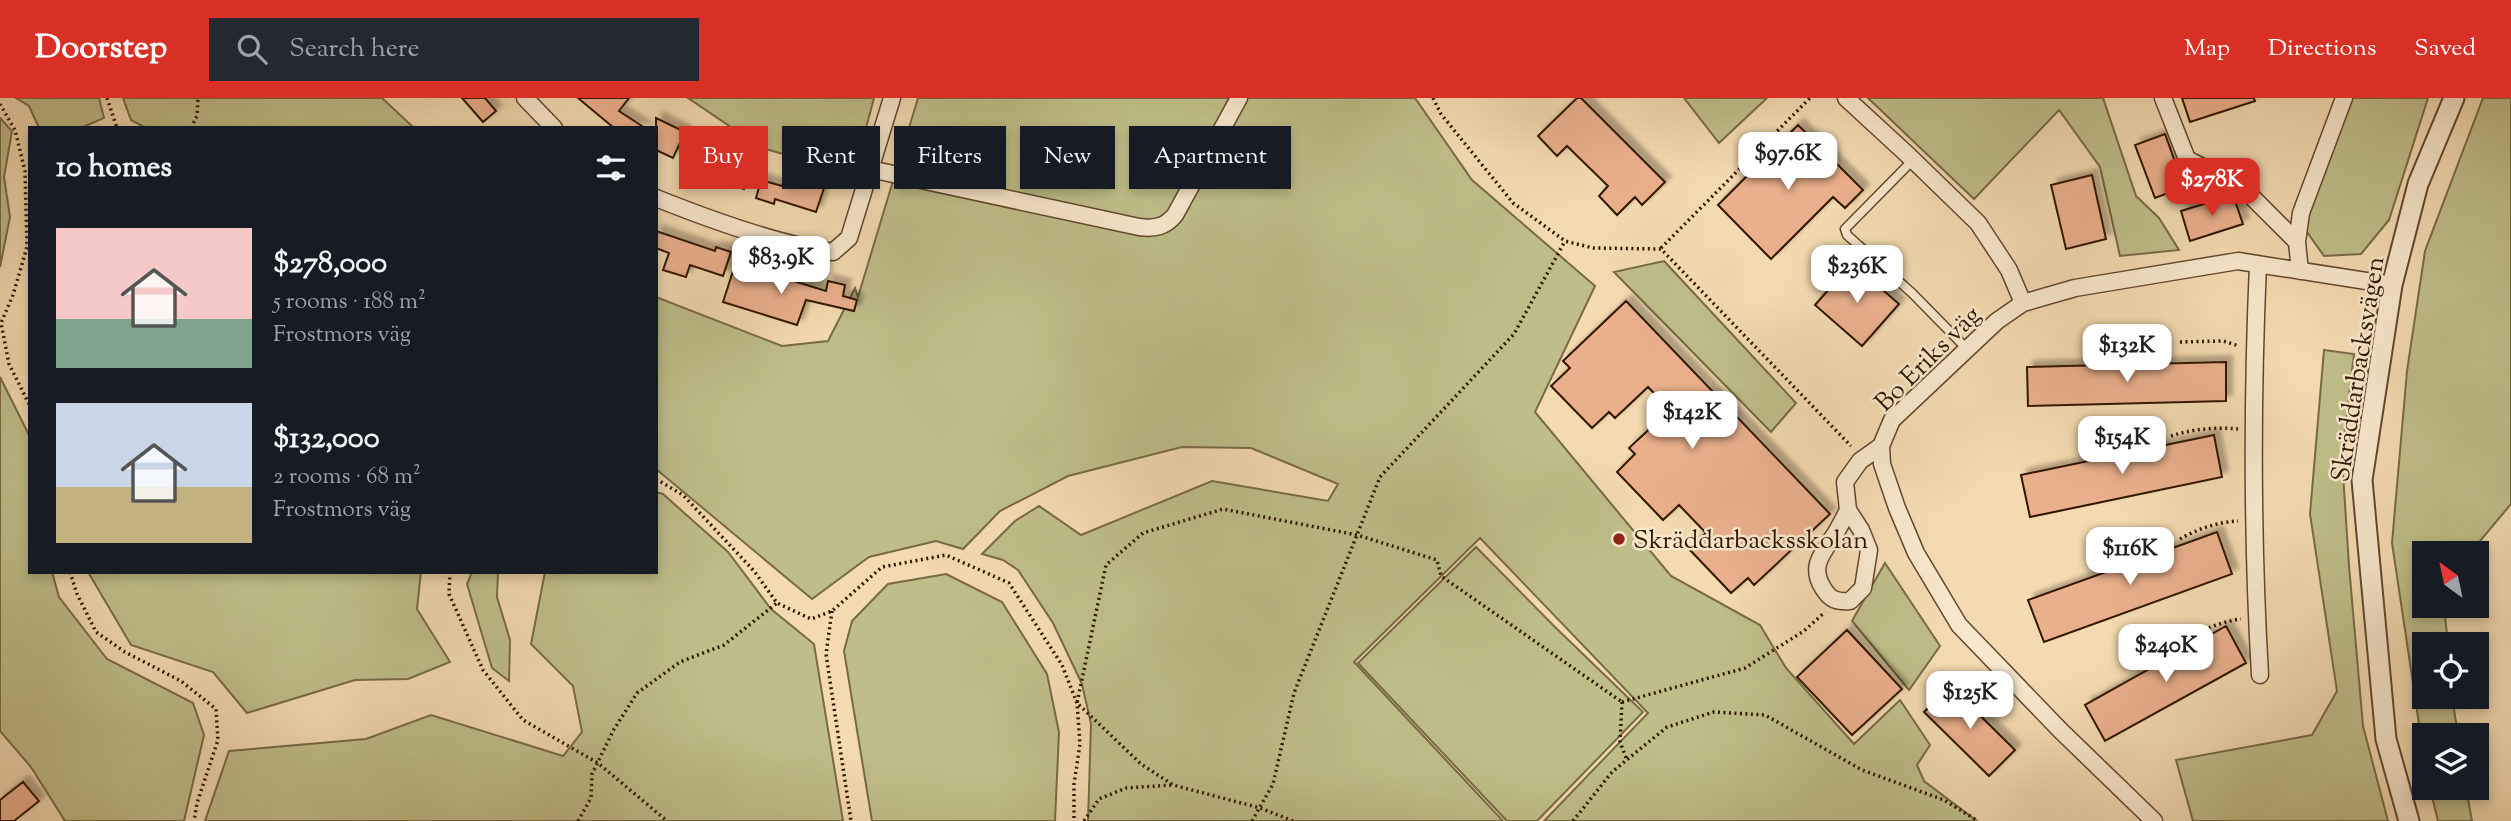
<!DOCTYPE html>
<meta charset="utf-8">
<style>
:root{--surface:#171b24;--page:#242831;--text:#f1f3f6;--muted:#9ea1a6;--accent:#d93025}
body{margin:0;font-family:"Sorts Mill Goudy",serif;background:var(--page);color:var(--text);height:100vh;display:flex;flex-direction:column;font-size:26px;white-space:nowrap}
*{box-sizing:border-box;margin:0}
p{font-size:23px;color:var(--muted)}
.icon{flex:none;width:38px;height:38px;fill:none;stroke:currentColor;stroke-width:2;stroke-linecap:round;stroke-linejoin:round}
.map{position:relative;flex:1;overflow:hidden}
.panel{position:absolute;left:28px;top:28px;width:630px;height:448px;display:flex;flex-direction:column;background:var(--surface);border-radius:0px;box-shadow:0 4px 10px #0003}
.panel>*{flex:none}
.hud{position:absolute;left:679px;top:28px;width:665px;height:63px;display:flex;gap:14px}
.needle{width:46px;rotate:327deg}
.buttons{position:absolute;left:2412px;top:443px;display:grid;gap:14px}
.buttons a{display:grid;place-items:center;width:77px;height:77px;border-radius:0px;background:var(--surface);box-shadow:0 4px 10px #0003;font-size:35px}
.price{position:absolute;translate:-50% -60px;padding:0 16px;border-radius:14px;background:#fff;color:#222;font-size:23px;line-height:46px;filter:drop-shadow(0 2px 4px #0008)}
.price::after{content:'';position:absolute;left:50%;top:42px;width:21px;height:16px;margin-left:-10px;background:inherit;clip-path:polygon(0 0,100% 0,50% 100%)}
.price.current{background:var(--accent);color:#fff}
ul{padding:0;list-style:none}
li{display:flex;align-items:center;gap:21px;height:175px;padding:0 28px}
li span{display:grid;place-items:center;flex:none;width:196px;height:140px;border-radius:0px;color:#555}
li>.icon{margin-inline-start:auto}
span .icon{width:84px;height:84px;fill:#fffc;stroke-width:1}
li b{font-size:30px}
h2{display:flex;justify-content:space-between;align-items:center;height:84px;padding:0 28px;font-size:30px}
.chip{padding:0 24px;border-radius:0px;background:var(--surface);box-shadow:0 4px 10px #0003;font-size:24px;line-height:63px}
.chip.current{background:var(--accent);color:#fff}
header{display:flex;align-items:center;gap:42px;box-sizing:border-box;height:98px;padding:0 35px;background:var(--accent);color:#fff}
header strong{font-size:33px}
nav{display:flex;gap:38px;margin-inline-start:auto;font-size:24px}
.search{width:490px;height:63px;background:var(--page);display:flex;align-items:center;gap:18px;box-sizing:border-box;padding:0 24px;border-radius:0px;color:var(--muted);font-size:26px}
.map>svg:first-child{display:block}
.green{fill:#bfbe88;stroke:#786a45;stroke-width:2}
.building{fill:#eab08c;stroke:#321602;stroke-width:2;filter:url(#shadow)}
.lines{fill:none;stroke-linecap:round;stroke-linejoin:round}
.service-casing{stroke:#62472e;stroke-width:11}
.minor-casing{stroke:#62472e;stroke-width:19}
.tertiary-casing{stroke:#62472e;stroke-width:23}
.path{stroke:#321602;stroke-width:3.5;stroke-dasharray:2 3.5;stroke-linecap:butt}
.service{stroke:#f7e7cc;stroke-width:8}
.minor{stroke:#f7e7cc;stroke-width:16}
.tertiary{stroke:#f7e7cc;stroke-width:19}
.poi-dot{fill:#8f2418;stroke:#f7e7cc;stroke-width:2.5}
.labels{text-anchor:middle;stroke-width:5;stroke-linejoin:round;paint-order:stroke}
.street-label{font-size:26px;fill:#321602;stroke:#f7e7cc}
.poi-label{font-size:26px;fill:#321602;stroke:#f7e7cc;text-anchor:start}
</style>
<header>
<strong>Doorstep</strong>
<div class="search"><svg class="icon" aria-label="search" viewBox="0 0 24 24"><circle cx="10" cy="10" r="6"/><path d="M15 15l6 6"/></svg>Search here</div>
<nav><a>Map</a><a>Directions</a><a>Saved</a></nav>
</header>
<div class="map">
<svg width="2511" height="723" viewBox="0 0 2511 723">
<defs>
<filter id="shadow"><feDropShadow dx="6" dy="-6" stdDeviation="2" flood-color="#0004"/></filter>
</defs>
<rect width="100%" height="100%" fill="#f3dab0"/>
<filter id="stains"><feTurbulence type="fractalNoise" baseFrequency=".00286" numOctaves="4"/><feColorMatrix values="0 0 0 0 .2 0 0 0 0 .09 0 0 0 0 .02 0 0 0 .5 -.17"/></filter>
<radialGradient id="worn" r=".72"><stop offset=".6" stop-color="#630" stop-opacity="0"/><stop offset="1" stop-color="#630" stop-opacity=".3"/></radialGradient>
<path class="green" d="M 16,0 L 99,0 L 104,20 L 81,30 L 39,30 L 29,8 Z
M 123,0 L 382,0 L 414,30 L 146,30 L 131,22 Z
M 688,0 L 874,0 L 866,30 L 821,67 L 762,50 Z
M 918,0 L 1415,0 L 1472,82 L 1595,188 L 1535,314 L 1671,478 L 1760,527 L 1786,570 L 1854,646 L 1900,602 L 1930,647 L 1917,667 L 1924,683 L 1977,723 L 1544,723 L 1648,615 L 1480,440 L 1354,564 L 1503,723 L 1088,723 L 1091,626 L 1082,586 L 1053,525 L 1018,472 L 1003,462 L 982,456 L 1015,423 L 1039,408 L 1081,437 L 1212,383 L 1328,403 L 1338,386 L 1251,350 L 1182,349 L 1068,378 L 1000,413 L 963,451 L 936,443 L 869,459 L 812,501 L 656,371 L 656,199 L 782,248 L 828,243 L 855,190 L 858,199 Z
M 1684,0 L 1767,0 L 1719,45 Z
M 1868,0 L 2103,0 L 2136,98 L 2159,120 L 2179,152 L 2120,158 L 2100,69 L 2059,12 L 1974,101 Z
M 2349,0 L 2428,0 L 2389,122 L 2361,156 L 2324,158 L 2302,127 Z
M 2483,0 L 2511,0 L 2511,406 L 2470,455 L 2424,455 L 2424,508 L 2444,508 L 2448,546 L 2424,546 L 2424,598 L 2452,599 L 2458,637 L 2424,637 L 2424,659 L 2392,445 L 2407,273 L 2425,153 Z
M 0,20 L 12,33 L 4,79 L 10,119 L 0,169 Z
M 1664,163 L 1796,305 L 1771,334 L 1614,174 Z
M 2324,252 L 2354,256 L 2342,360 L 2349,468 L 2363,628 L 2388,723 L 2193,723 L 2176,662 L 2312,637 L 2337,593 L 2310,416 Z
M 0,279 L 30,339 L 30,474 L 52,474 L 59,499 L 107,561 L 193,605 L 204,637 L 184,723 L 65,723 L 31,669 L 0,633 Z
M 656,394 L 663,396 L 728,454 L 771,511 L 814,546 L 843,723 L 205,723 L 229,653 L 366,641 L 431,617 L 563,658 L 582,634 L 573,588 L 531,546 L 545,474 L 656,474 Z
M 1476,449 L 1557,531 L 1643,614 L 1537,723 L 1507,723 L 1358,565 Z
M 1885,465 L 1940,548 L 1909,592 L 1852,523 Z
M 88,474 L 421,474 L 417,511 L 450,564 L 408,581 L 355,582 L 247,615 L 213,574 L 131,547 Z
M 472,474 L 498,474 L 497,499 L 510,542 L 509,583 L 492,570 L 467,486 Z
M 946,476 L 1002,504 L 1047,576 L 1059,634 L 1055,723 L 872,723 L 844,553 L 852,523 L 888,486 Z
M 2430,690 L 2466,690 L 2472,723 L 2438,723 Z"/>
<path class="building" d="M 462,0 L 485,0 L 496,13 L 483,24 Z
M 578,0 L 629,0 L 619,13 L 645,30 L 614,30 Z
M 1577,0 L 1581,0 L 1665,84 L 1642,107 L 1635,99 L 1617,117 L 1599,98 L 1608,88 L 1567,48 L 1557,58 L 1538,38 Z
M 2182,0 L 2254,0 L 2255,3 L 2190,24 Z
M 656,20 L 685,34 L 673,60 L 656,52 Z
M 1798,27 L 1863,92 L 1845,110 L 1833,99 L 1771,161 L 1718,107 Z
M 2165,36 L 2184,89 L 2155,100 L 2135,47 Z
M 719,54 L 752,65 L 744,91 L 710,80 Z
M 693,60 L 710,66 L 704,84 L 687,78 Z
M 786,76 L 825,87 L 816,114 L 775,101 L 774,106 L 756,100 L 761,82 L 782,88 Z
M 2092,77 L 2106,141 L 2066,151 L 2051,87 Z
M 2233,97 L 2243,126 L 2190,143 L 2181,113 Z
M 656,133 L 715,153 L 716,149 L 731,154 L 723,178 L 690,167 L 686,179 L 663,172 L 669,155 L 656,150 Z
M 1852,165 L 1899,206 L 1862,248 L 1815,207 Z
M 734,170 L 783,185 L 784,180 L 826,193 L 828,183 L 845,187 L 843,198 L 857,202 L 854,213 L 806,202 L 797,227 L 723,204 Z
M 1626,203 L 1830,416 L 1754,487 L 1748,480 L 1731,495 L 1689,451 L 1706,435 L 1679,407 L 1663,422 L 1617,374 L 1635,356 L 1629,350 L 1670,312 L 1648,289 L 1615,320 L 1609,314 L 1592,330 L 1551,288 L 1570,270 L 1563,263 Z
M 2226,264 L 2226,303 L 2028,308 L 2027,269 Z
M 2214,337 L 2222,379 L 2030,419 L 2021,377 Z
M 2217,434 L 2232,476 L 2044,544 L 2028,502 Z
M 2226,528 L 2246,565 L 2105,643 L 2085,607 Z
M 1847,532 L 1902,591 L 1852,637 L 1797,579 Z
M 1950,588 L 2015,652 L 1989,678 L 1924,614 Z
M 23,684 L 39,703 L 14,723 L 0,723 L 0,702 Z"/>
<g class="lines">
<g class="service-casing">
<path id="service" d="M 1913,62 L 1845,131 L 1847,137 L 1912,195 L 1967,251"/>
</g>
<g class="minor-casing">
<path id="minor" d="M 525,0 L 554,30
M 1846,0 L 1909,58 L 1978,125 L 2009,172 L 2023,205
M 2163,0 L 2187,61 L 2243,90 L 2297,144
M 870,71 L 1139,129 C 1155,131 1165,129 1175,117 L 1239,0
M 656,100 C 706,120 780,147 833,154 L 849,140 L 892,0
M 2258,166 C 2252,303 2252,440 2260,577
M 2300,173 L 2297,144 L 2301,115 L 2344,0
M 1848,412 C 1844,420 1840,428 1835,436 C 1823,455 1809,468 1823,490 C 1830,502 1837,504 1850,503 L 1863,490 L 1869,452 L 1861,432 L 1848,412 L 1845,384 L 1860,363 L 1881,348
M 2154,723 L 2060,632 L 1959,527 L 1916,455 L 1897,410 L 1882,366 L 1881,348 L 1892,322 L 1997,223 L 2023,205 L 2075,190 L 2238,163 L 2392,187"/>
</g>
<g class="tertiary-casing">
<path id="tertiary" d="M 2409,723 L 2386,641 L 2362,382 L 2392,187 L 2418,86 L 2454,0"/>
</g>
<path class="path" d="M 107,0 L 117,30
M 1433,0 L 1441,16 L 1513,105 L 1565,143 L 1593,150 L 1661,151 L 1851,348
M 0,6 L 15,32 L 25,73 L 27,149 L 13,197 L 1,225 L 9,266 L 30,308
M 191,30 L 197,18 L 198,0
M 1661,150 L 1810,0
M 2180,244 L 2223,243 L 2239,248
M 2171,338 C 2192,331 2215,329 2238,331
M 656,381 L 683,397 L 754,473 L 777,505 L 811,521 L 832,513 L 882,469 L 946,457 L 1009,485 L 1062,567 L 1077,605 L 1080,646 L 1074,686 L 1074,723
M 2180,441 C 2197,431 2218,424 2238,423
M 70,474 L 77,496 L 96,534 L 125,554 L 181,583 L 216,611 L 218,642 L 197,705 L 194,723
M 450,474 L 449,496 L 483,572 L 523,622 L 598,665 L 667,723
M 832,513 L 826,556 L 851,723
M 2179,544 C 2199,534 2218,524 2241,521
M 1622,604 L 1745,570 L 1804,533 L 1825,514
M 1622,604 L 1620,644 L 1627,662
M 578,723 L 591,700 L 592,676 L 613,633 L 637,595 L 680,564 L 724,547 L 777,505
M 1084,723 L 1099,701 L 1126,690 L 1173,687
M 1252,723 L 1273,686 L 1294,595 L 1380,379 L 1514,236 L 1565,143
M 1293,723 L 1260,710 L 1173,687 L 1141,666 L 1077,605 L 1106,467 L 1143,435 L 1223,411 L 1357,437 L 1437,462 L 1441,478 L 1622,604
M 1573,723 L 1612,674 L 1667,629 L 1714,614 L 1765,617 L 1862,672 L 1944,702 L 1978,723"/>
<use href="#service" class="service"/>
<use href="#minor" class="minor"/>
<use href="#tertiary" class="tertiary"/>
</g>
<circle class="poi-dot" cx="1619" cy="441" r="7"/>
<g class="labels">
<g class="street-label">
<text transform="translate(1927 260) rotate(-45)" y="9">Bo Eriks väg</text>
<text transform="translate(2357 271) rotate(-81)" y="9">Skräddarbacksvägen</text>
</g>
<g class="poi-label">
<text x="1633" y="450">Skräddarbacksskolan</text>
</g>
</g>
<rect width="100%" height="100%" filter="url(#stains)"/>
<rect width="100%" height="100%" fill="url(#worn)"/>
</svg>
<div class="buttons">
<a><svg class="needle" viewBox="-14 -14 28 28"><path d="M0-13l5 13h-10z" fill="#e53935"/><path d="M0 13l5-13h-10z" fill="#9ea1a6"/></svg></a>
<a><svg class="icon" aria-label="locate" viewBox="0 0 24 24"><circle cx="12" cy="12" r="6"/><path d="M12 2v4M12 18v4M2 12h4M18 12h4"/></svg></a>
<a><svg class="icon" aria-label="layers" viewBox="0 0 24 24"><path d="M12 4l9 5-9 5-9-5zM3 14l9 5 9-5"/></svg></a>
</div>
<b class="price" style="left:1788px;top:94px">$97.6K</b>
<b class="price current" style="left:2212px;top:120px">$278K</b>
<b class="price" style="left:781px;top:198px">$83.9K</b>
<b class="price" style="left:1857px;top:207px">$236K</b>
<b class="price" style="left:2127px;top:286px">$132K</b>
<b class="price" style="left:1692px;top:353px">$142K</b>
<b class="price" style="left:2122px;top:378px">$154K</b>
<b class="price" style="left:2130px;top:489px">$116K</b>
<b class="price" style="left:2166px;top:586px">$240K</b>
<b class="price" style="left:1970px;top:633px">$125K</b>
<div class="hud">
<a class="chip current">Buy</a>
<a class="chip">Rent</a>
<a class="chip">Filters</a>
<a class="chip">New</a>
<a class="chip">Apartment</a>
</div>
<section class="panel">
<h2>10 homes<svg class="icon" aria-label="filters" viewBox="0 0 24 24"><path d="M4 7h16M4 17h16"/><circle cx="9" cy="7" r="2"/><circle cx="15" cy="17" r="2"/></svg></h2>
<ul>
<li><span style="background:linear-gradient(#f6c9c9 65%,#7fa58c 0)"><svg class="icon" aria-label="home" viewBox="0 0 24 24"><path d="M3 11l9-7 9 7M6 9v11h12V9"/></svg></span><div><b>$278,000</b><p>5 rooms · 188 m²</p><p>Frostmors väg</p></div></li>
<li><span style="background:linear-gradient(#c9d6e8 60%,#c2b280 0)"><svg class="icon" aria-label="home" viewBox="0 0 24 24"><path d="M3 11l9-7 9 7M6 9v11h12V9"/></svg></span><div><b>$132,000</b><p>2 rooms · 68 m²</p><p>Frostmors väg</p></div></li>
</ul>
</section>
</div>
